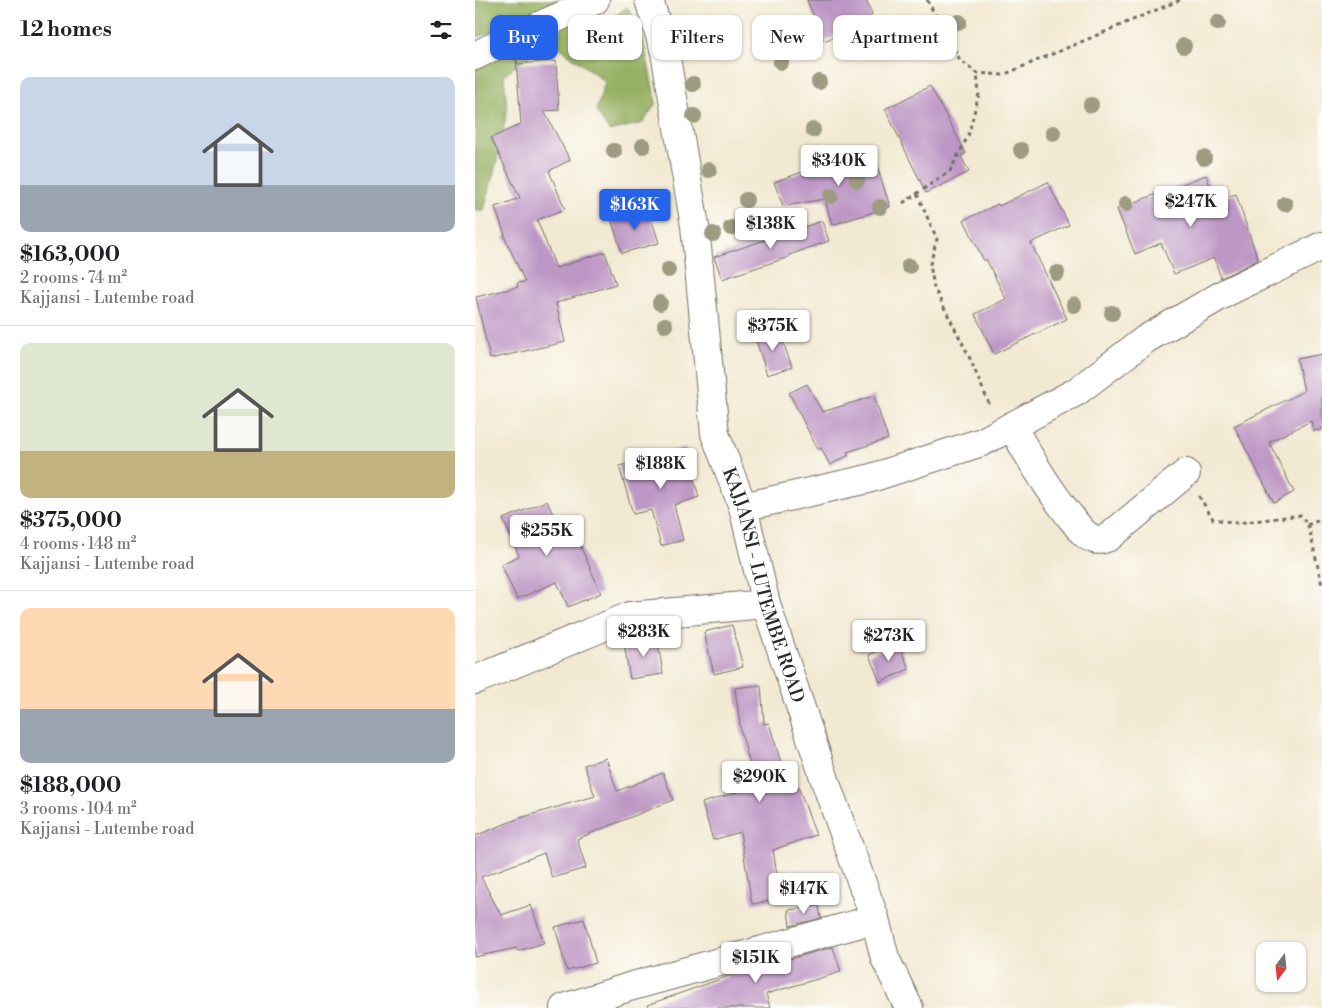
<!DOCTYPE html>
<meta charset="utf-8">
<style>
:root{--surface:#fff;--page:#f2f2f2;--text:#202124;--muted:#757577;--line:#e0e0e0;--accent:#2563eb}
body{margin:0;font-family:"Libre Bodoni",serif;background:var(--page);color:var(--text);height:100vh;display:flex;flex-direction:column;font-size:19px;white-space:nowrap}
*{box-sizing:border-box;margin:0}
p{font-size:16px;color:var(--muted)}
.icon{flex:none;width:28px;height:28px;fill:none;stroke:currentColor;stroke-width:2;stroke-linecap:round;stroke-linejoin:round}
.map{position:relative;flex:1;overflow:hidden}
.sheet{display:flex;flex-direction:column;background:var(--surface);width:475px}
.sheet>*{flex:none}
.banner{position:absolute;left:15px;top:15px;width:475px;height:45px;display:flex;gap:10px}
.needle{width:32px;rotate:195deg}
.controls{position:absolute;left:781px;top:942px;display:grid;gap:10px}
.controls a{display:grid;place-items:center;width:50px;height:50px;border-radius:10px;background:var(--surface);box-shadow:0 1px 4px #0004;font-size:25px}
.price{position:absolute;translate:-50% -42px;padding:0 11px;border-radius:5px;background:#fff;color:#222;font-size:16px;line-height:32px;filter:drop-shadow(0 1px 2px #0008)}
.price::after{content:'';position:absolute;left:50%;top:30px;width:15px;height:11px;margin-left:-8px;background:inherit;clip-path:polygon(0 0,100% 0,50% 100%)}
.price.active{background:var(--accent);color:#fff}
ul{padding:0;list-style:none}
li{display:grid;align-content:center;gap:10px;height:265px;padding:0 20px}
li+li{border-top:1px solid var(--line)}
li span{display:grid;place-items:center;height:155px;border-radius:10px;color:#555}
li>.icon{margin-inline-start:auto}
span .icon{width:90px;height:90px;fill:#fffc;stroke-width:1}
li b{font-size:21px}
h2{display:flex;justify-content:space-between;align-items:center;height:60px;padding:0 20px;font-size:21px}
.chip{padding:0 18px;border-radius:10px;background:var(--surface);box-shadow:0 1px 4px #0004;font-size:18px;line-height:45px}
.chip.active{background:var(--accent);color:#fff}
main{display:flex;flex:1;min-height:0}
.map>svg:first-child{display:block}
.forest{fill:#96b163;stroke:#606e47}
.building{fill:#bd97c5}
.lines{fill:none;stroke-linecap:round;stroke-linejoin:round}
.minor-casing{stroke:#716e65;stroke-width:30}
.path{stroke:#716e65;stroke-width:3;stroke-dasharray:4 4;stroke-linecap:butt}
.minor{stroke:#fff;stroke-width:28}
.tree{fill:#9d9b82}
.labels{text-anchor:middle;stroke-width:5;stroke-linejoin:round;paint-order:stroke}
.street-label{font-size:18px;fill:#2b2b2b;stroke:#fdfcf7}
</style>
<main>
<section class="sheet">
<h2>12 homes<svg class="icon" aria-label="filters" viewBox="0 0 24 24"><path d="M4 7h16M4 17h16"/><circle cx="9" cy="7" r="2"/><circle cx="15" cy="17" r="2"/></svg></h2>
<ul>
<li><span style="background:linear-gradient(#c9d6e8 70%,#9aa5b1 0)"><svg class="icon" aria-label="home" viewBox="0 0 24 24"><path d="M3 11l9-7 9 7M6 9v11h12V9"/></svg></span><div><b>$163,000</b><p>2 rooms · 74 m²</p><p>Kajjansi - Lutembe road</p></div></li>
<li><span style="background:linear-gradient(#dfe7d0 70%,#c2b280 0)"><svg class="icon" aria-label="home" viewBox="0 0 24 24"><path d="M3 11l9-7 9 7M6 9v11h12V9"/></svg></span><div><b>$375,000</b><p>4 rooms · 148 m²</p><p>Kajjansi - Lutembe road</p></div></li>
<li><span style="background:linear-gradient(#ffd9b3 65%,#9aa5b1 0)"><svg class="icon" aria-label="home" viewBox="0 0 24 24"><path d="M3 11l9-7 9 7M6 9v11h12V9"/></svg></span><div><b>$188,000</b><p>3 rooms · 104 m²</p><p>Kajjansi - Lutembe road</p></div></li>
</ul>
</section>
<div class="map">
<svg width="847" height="1008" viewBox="0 0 847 1008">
<rect width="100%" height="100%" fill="#fdfcf7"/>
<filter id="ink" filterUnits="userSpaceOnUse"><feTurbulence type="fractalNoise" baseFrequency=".02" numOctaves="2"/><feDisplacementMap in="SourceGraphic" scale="10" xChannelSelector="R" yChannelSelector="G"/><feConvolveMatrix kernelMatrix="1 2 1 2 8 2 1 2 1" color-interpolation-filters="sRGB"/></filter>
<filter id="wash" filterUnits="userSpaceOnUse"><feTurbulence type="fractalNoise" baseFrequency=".0096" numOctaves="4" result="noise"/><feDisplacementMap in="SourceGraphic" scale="20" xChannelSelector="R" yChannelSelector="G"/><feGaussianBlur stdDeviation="1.12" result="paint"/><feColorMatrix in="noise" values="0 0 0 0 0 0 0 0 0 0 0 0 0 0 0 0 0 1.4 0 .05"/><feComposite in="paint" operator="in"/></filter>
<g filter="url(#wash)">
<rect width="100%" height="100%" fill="#f2e9d2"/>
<path class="forest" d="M 0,0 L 94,0 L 0,38 Z
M 152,7 L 166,28 L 181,103 L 168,123 L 134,131 L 121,111 L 130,82 L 75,40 L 94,22 L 122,29 Z
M 67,38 L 71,50 L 58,53 L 29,75 L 32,110 L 22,161 L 9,210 L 0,210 L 0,68 Z"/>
<g id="blocks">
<path class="building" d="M 332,0 L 391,0 L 397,14 L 394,22 L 349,41 Z
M 41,59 L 43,64 L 81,61 L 84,110 L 69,111 L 95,160 L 74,171 L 90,209 L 62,220 L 81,268 L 130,252 L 141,284 L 81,303 L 90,342 L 15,359 L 1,297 L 43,287 L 42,283 L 50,282 L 29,236 L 30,235 L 20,207 L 45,198 L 16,138 L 46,124 Z
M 455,86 L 491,153 L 486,156 L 494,172 L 451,193 L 410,109 Z
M 396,146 L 415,207 L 357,225 L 350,199 L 308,206 L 299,182 L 362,160 L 361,158 Z
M 731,175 L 741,201 L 761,194 L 783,260 L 746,278 L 739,258 L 699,274 L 686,243 L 660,254 L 642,209 Z
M 573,182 L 594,225 L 556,243 L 592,319 L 519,354 L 500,314 L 531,299 L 511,259 L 509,261 L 489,220 L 523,204 L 524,206 Z
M 173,208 L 184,243 L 147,253 L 136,219 Z
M 347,221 L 354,241 L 314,255 L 314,257 L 247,279 L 239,257 Z
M 303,328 L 317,367 L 292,375 L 280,337 Z
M 847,354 L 847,430 L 838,431 L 836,421 L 794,442 L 819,492 L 799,503 L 759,426 L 829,391 L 822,359 Z
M 332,384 L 347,412 L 399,396 L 413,439 L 372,452 L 374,455 L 355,465 L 346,448 L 343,450 L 314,393 Z
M 210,448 L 224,497 L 199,505 L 208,540 L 186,546 L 176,510 L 158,514 L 144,466 Z
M 72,501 L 89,539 L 100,534 L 126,593 L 93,607 L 82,582 L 42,599 L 26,564 L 44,556 L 28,519 Z
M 257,625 L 268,667 L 239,674 L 229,632 Z
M 182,637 L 188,674 L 155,679 L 149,643 Z
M 423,643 L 434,669 L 405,682 L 394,655 Z
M 286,685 L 289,724 L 294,723 L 314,789 L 323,786 L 341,835 L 298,850 L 306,899 L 277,904 L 265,832 L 238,840 L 227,803 L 281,786 L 266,732 L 260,688 Z
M 131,758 L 142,791 L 188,773 L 198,800 L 102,839 L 111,868 L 77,878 L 69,853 L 6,877 L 26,915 L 56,905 L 69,943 L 43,951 L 41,948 L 0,957 L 0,836 L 45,818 L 120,796 L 109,765 Z
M 344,906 L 346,918 L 315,926 L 313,910 Z
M 109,919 L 121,963 L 92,971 L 80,927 Z
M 358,947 L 366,972 L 291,994 L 295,1008 L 173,1008 L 172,1005 L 257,975 Z"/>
</g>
</g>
<g filter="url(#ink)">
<use href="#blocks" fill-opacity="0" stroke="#716e65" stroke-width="1"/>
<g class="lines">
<g class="minor-casing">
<g id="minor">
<path id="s1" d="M 174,0 L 190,52 L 220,226 L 240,434 L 268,507 L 291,604 L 353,789 L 400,919 L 410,958 L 434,1008"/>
<path d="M 0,56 C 39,35 81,20 120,0"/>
<path d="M 537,426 C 555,459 571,486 594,515 C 601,523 608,536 619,539 C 624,541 629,539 634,537 L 711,473"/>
<path d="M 268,507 L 393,479 L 507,442 L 601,392 L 671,339 L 752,292 L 847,246"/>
<path d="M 0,680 L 155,616 L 291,604"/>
<path d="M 89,1008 L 154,987 L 400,919"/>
</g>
</g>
<path class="path" d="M 452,0 L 485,60 L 502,73 L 528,75 L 705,0
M 442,194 L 462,239 L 455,264 L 459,288 L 493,354 L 515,406
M 428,203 L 475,171 L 493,136 L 504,94 L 502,73
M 724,496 L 738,519 L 762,523 L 826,515 L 834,528 L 847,585
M 832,525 L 847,519"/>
<use href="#minor" class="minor"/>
</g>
<g class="tree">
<circle cx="484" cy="22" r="8"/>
<circle cx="743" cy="23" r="8"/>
<circle cx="709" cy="46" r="8"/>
<circle cx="306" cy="62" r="8"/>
<circle cx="344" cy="82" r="8"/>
<circle cx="218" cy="84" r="8"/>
<circle cx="616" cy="105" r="8"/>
<circle cx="219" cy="116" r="8"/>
<circle cx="338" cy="130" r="8"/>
<circle cx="578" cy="133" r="8"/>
<circle cx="168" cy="146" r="8"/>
<circle cx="546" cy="150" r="8"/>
<circle cx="139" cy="151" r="8"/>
<circle cx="367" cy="155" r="8"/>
<circle cx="729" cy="158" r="8"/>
<circle cx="234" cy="170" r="8"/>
<circle cx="382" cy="180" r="8"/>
<circle cx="356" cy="196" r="8"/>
<circle cx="271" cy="200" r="8"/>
<circle cx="651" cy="204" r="8"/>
<circle cx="810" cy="204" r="8"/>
<circle cx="405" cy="207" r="8"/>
<circle cx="272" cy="222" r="8"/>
<circle cx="256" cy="228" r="8"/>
<circle cx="238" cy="234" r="8"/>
<circle cx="434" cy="266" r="8"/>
<circle cx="193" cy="270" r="8"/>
<circle cx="582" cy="273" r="8"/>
<circle cx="185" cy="303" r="8"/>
<circle cx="599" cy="305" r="8"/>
<circle cx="637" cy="313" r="8"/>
<circle cx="190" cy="325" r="8"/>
</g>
</g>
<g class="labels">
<g class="street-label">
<text dy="6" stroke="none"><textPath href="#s1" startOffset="599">KAJJANSI - LUTEMBE ROAD</textPath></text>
</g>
</g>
</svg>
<div class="controls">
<a><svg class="needle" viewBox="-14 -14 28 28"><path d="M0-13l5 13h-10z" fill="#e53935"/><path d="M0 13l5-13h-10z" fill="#757577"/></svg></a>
</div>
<b class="price" style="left:364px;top:187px">$340K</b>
<b class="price" style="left:716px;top:228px">$247K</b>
<b class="price active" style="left:160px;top:231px">$163K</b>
<b class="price" style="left:296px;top:250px">$138K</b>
<b class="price" style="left:298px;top:352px">$375K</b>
<b class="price" style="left:186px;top:490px">$188K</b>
<b class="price" style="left:72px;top:557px">$255K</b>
<b class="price" style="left:169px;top:658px">$283K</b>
<b class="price" style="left:414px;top:662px">$273K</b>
<b class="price" style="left:285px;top:803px">$290K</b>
<b class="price" style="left:329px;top:915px">$147K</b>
<b class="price" style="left:281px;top:984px">$151K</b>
<div class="banner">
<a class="chip active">Buy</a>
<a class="chip">Rent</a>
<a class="chip">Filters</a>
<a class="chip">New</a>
<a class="chip">Apartment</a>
</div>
</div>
</main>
